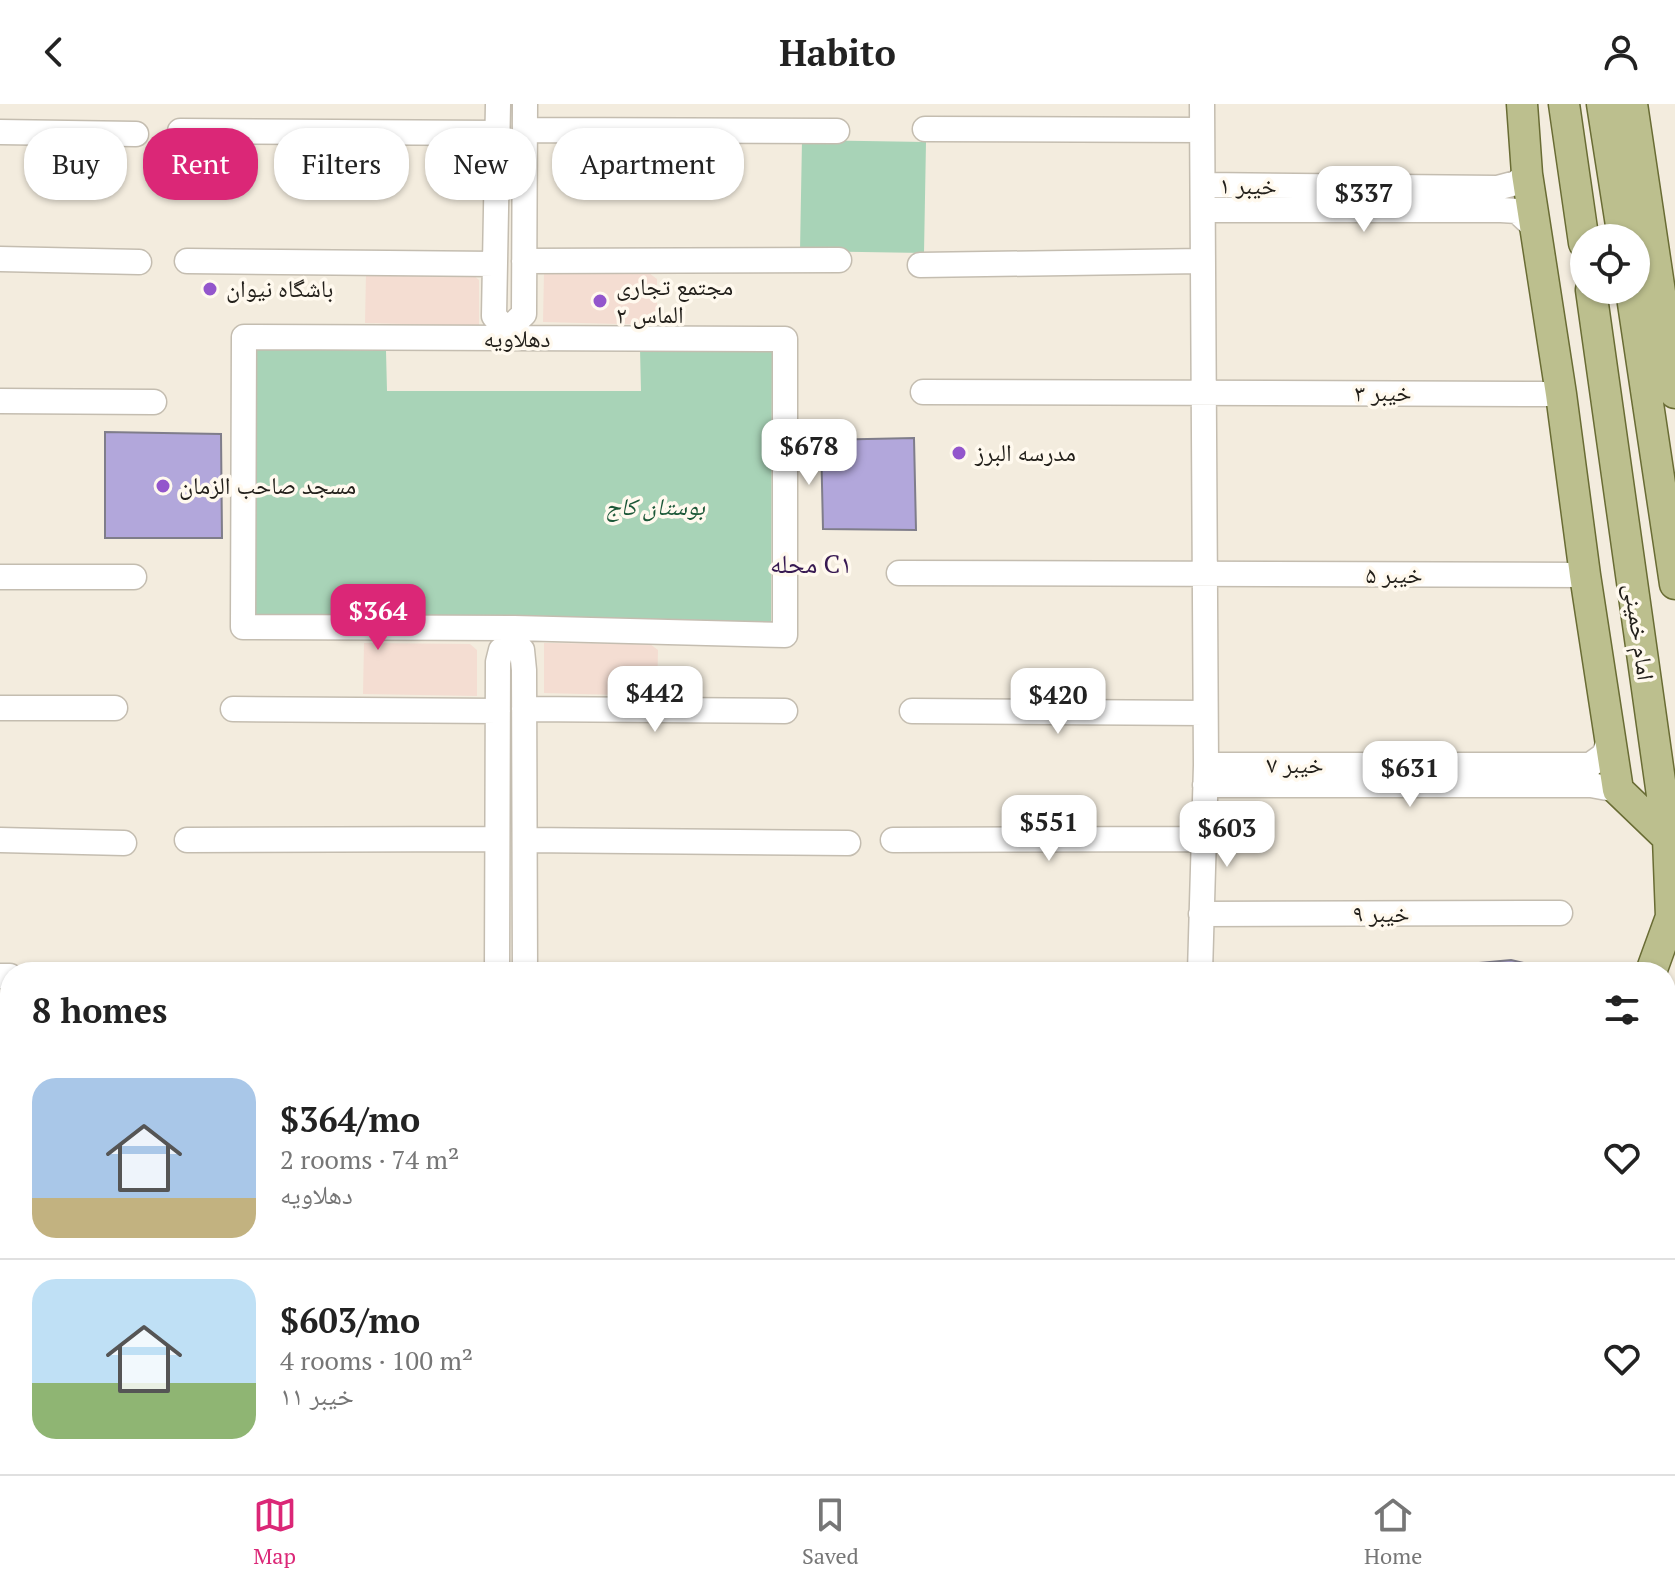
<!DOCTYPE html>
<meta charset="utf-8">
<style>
:root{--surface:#fff;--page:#f6f6f6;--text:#222;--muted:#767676;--line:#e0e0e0;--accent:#db2777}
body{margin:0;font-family:"PT Serif","Noto Naskh Arabic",serif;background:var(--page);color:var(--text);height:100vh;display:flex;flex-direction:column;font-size:30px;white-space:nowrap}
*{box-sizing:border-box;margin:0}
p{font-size:26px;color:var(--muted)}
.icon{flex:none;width:44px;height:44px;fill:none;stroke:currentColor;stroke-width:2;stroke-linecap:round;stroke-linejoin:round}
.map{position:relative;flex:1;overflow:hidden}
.panel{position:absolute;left:0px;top:858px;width:1676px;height:512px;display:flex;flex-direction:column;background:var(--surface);border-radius:32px 32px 0 0;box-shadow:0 2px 6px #0004}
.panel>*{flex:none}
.hud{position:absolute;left:24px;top:24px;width:800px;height:72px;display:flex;gap:16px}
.controls{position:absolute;left:1570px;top:120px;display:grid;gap:16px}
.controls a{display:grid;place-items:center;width:80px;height:80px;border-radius:50%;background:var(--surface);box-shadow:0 2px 6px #0004;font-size:40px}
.price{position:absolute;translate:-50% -68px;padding:0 18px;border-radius:16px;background:#fff;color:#222;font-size:26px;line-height:52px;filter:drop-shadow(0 2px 4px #0008)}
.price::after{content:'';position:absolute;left:50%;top:48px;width:24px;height:18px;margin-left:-12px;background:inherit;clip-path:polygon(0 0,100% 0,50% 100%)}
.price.selected{background:var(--accent);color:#fff}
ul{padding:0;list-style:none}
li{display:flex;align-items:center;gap:24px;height:200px;padding:0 32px}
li+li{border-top:2px solid var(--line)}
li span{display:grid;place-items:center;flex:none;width:224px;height:160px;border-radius:24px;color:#555}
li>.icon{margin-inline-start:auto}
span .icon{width:96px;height:96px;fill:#fffc;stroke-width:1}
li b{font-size:34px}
h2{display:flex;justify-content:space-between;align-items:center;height:96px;padding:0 32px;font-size:34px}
.chip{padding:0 28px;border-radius:32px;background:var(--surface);box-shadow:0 2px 6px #0004;font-size:28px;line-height:72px}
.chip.selected{background:var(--accent);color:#fff}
header{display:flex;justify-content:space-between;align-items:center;height:104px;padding:0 32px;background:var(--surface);font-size:36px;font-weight:700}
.tabs{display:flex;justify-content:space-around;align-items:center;height:112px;border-top:2px solid var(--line);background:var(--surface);font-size:22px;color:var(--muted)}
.tabs a{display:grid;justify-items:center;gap:4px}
.tabs .selected{color:var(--accent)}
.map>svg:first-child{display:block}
.commercial{fill:#f4ddd2}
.industrial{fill:#f5ddd2}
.green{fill:#a8d3b7}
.building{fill:#b2a7db;stroke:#7f7d8a;stroke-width:2}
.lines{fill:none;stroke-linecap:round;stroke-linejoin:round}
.minor-casing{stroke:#c4bdb0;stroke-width:27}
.major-casing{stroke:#696c34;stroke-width:33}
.minor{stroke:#fff;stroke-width:24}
.major{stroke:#bcbf8e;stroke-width:30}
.poi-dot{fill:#9356cc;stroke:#fff9ee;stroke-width:3}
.labels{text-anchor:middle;stroke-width:7;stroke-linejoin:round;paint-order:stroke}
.street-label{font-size:24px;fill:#23201b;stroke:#fff9ee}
.poi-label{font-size:24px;fill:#23201b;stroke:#fff9ee;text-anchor:start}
.park-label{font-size:24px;font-style:italic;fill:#1c5838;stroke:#fff9ee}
.neighbourhood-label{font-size:26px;fill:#371952;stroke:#fff9ee}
</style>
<header><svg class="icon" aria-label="back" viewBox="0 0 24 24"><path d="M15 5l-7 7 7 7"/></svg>Habito<svg class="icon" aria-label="person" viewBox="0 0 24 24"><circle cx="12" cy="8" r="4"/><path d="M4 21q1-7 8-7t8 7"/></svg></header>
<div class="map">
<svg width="1675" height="1370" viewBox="0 0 1675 1370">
<rect width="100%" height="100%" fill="#f3ecde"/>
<path class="commercial" d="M 544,168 L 649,169 L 657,175 L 657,221 L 543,218 Z
M 366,169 L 471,169 L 479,176 L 479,222 L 365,219 Z
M 364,539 L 470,540 L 477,546 L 477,592 L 363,590 Z
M 544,539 L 650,540 L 658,546 L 657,592 L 544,589 Z"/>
<path class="industrial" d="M 1666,1246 L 1675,1306 L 1675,1370 L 571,1370 L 571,1360 L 1666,1360 Z"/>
<path class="green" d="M 802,36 L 926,38 L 924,149 L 800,147 Z
M 256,244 L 386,247 L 387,287 L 641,287 L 640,245 L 772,245 L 771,521 L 253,515 Z
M 1675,883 L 1675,1010 L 1666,1004 L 1666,890 Z"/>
<path class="building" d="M 105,328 L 221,330 L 222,434 L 105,434 Z
M 914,334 L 916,426 L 823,425 L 821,336 Z
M 1511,856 L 1545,864 L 1545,868 L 1455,868 L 1454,864 L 1479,859 Z"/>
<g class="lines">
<g class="minor-casing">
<path id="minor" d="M 498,0 L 494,212 L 507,226
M 925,25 L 1202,26
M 525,26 L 837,27
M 180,27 L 497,29
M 0,28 L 136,30
M 1204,81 L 1497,84 L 1516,79 L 1527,70
M 1203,106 L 1501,106 L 1517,107 L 1537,126
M 0,155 L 139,158
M 187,157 L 495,160
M 524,157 L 839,156
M 920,161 L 1202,157
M 507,226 L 524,210 L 525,0
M 244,233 L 785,235 L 785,531 L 514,524 L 243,523 Z
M 923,288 L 1561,290
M 0,297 L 154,298
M 899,469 L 1585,471
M 0,473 L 134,473
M 514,524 L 514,539 L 522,546 L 524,566 L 525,868
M 0,604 L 115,604
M 233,605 L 498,607
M 524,605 L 785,607
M 912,607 L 1205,609
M 1206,661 L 1590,661 L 1604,651 L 1610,634
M 1205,681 L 1591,681 L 1618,686
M 0,736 L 124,739
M 187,736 L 497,735
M 525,736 L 848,739
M 893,736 L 1204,735
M 1201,810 L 1560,809
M 497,868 L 498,558 L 501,546 L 514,539
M 1200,868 L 1206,661 L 1202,0
M 0,872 L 10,872"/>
</g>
<g class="major-casing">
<path id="major" d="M 1522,0 L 1527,70 L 1561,290 L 1585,471 L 1618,686 L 1668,734
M 1564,0 L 1584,139
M 1602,0 L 1623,134
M 1632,0 L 1675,289
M 1591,186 L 1668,734 L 1671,813 L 1651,868
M 1631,186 L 1675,480
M 0,1002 L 10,1003
M 1666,1036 L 1675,1041
M 0,1040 L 10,1040"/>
</g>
<use href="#minor" class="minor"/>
<use href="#major" class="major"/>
</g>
<g class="poi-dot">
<circle cx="210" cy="185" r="8"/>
<circle cx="600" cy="197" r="8"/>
<circle cx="959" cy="349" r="8"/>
<circle cx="163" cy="382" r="8"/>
</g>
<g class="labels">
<g class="street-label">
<text transform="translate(1248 82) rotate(1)" y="8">خیبر ۱</text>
<text x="517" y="243">دهلاویه</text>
<text x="1383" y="297">خیبر ۳</text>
<text x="1394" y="479">خیبر ۵</text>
<text transform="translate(1639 528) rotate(82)" y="8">امام خمینی</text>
<text x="1295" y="669">خیبر ۷</text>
<text x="1381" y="818">خیبر ۹</text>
</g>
<g class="poi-label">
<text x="616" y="191">مجتمع تجاری<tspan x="616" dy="28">الماس ۲</tspan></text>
<text x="226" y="193">باشگاه نیوان</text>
<text x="975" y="357">مدرسه البرز</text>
<text x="179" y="390">مسجد صاحب الزمان</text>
</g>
<g class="park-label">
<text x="655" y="411">بوستان کاج</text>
</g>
<g class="neighbourhood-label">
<text x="811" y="469">محله C۱</text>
</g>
</g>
</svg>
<div class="controls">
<a><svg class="icon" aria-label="locate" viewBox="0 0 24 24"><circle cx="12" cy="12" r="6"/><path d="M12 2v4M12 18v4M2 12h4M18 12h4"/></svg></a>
</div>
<b class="price" style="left:1364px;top:130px">$337</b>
<b class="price" style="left:809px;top:383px">$678</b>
<b class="price selected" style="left:378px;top:548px">$364</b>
<b class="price" style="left:655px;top:630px">$442</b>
<b class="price" style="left:1058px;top:632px">$420</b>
<b class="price" style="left:1410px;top:705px">$631</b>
<b class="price" style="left:1049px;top:759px">$551</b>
<b class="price" style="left:1227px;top:765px">$603</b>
<div class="hud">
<a class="chip">Buy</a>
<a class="chip selected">Rent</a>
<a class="chip">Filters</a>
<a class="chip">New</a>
<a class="chip">Apartment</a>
</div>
<section class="panel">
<h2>8 homes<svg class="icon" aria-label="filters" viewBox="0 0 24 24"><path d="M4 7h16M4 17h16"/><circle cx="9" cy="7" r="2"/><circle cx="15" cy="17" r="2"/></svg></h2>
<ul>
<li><span style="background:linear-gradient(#a9c7e8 75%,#c2b280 0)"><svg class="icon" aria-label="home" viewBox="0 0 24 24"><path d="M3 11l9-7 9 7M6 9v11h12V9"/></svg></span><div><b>$364/mo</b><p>2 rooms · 74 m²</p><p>دهلاویه</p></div><svg class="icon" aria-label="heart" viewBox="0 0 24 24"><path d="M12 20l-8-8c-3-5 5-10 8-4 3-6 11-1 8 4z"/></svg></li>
<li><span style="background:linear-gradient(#bfe0f5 65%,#8fb573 0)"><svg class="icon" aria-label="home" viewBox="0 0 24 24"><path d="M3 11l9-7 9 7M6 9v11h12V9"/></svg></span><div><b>$603/mo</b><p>4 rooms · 100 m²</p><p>خیبر ۱۱</p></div><svg class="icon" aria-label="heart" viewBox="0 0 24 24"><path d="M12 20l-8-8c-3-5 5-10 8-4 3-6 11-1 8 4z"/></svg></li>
</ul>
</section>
</div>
<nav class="tabs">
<a class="selected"><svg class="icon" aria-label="map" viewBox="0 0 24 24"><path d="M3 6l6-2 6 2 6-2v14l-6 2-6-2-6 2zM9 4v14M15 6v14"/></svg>Map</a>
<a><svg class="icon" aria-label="saved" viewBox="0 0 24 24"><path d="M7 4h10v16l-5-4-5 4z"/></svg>Saved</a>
<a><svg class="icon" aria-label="home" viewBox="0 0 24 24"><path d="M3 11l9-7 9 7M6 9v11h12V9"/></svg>Home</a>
</nav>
